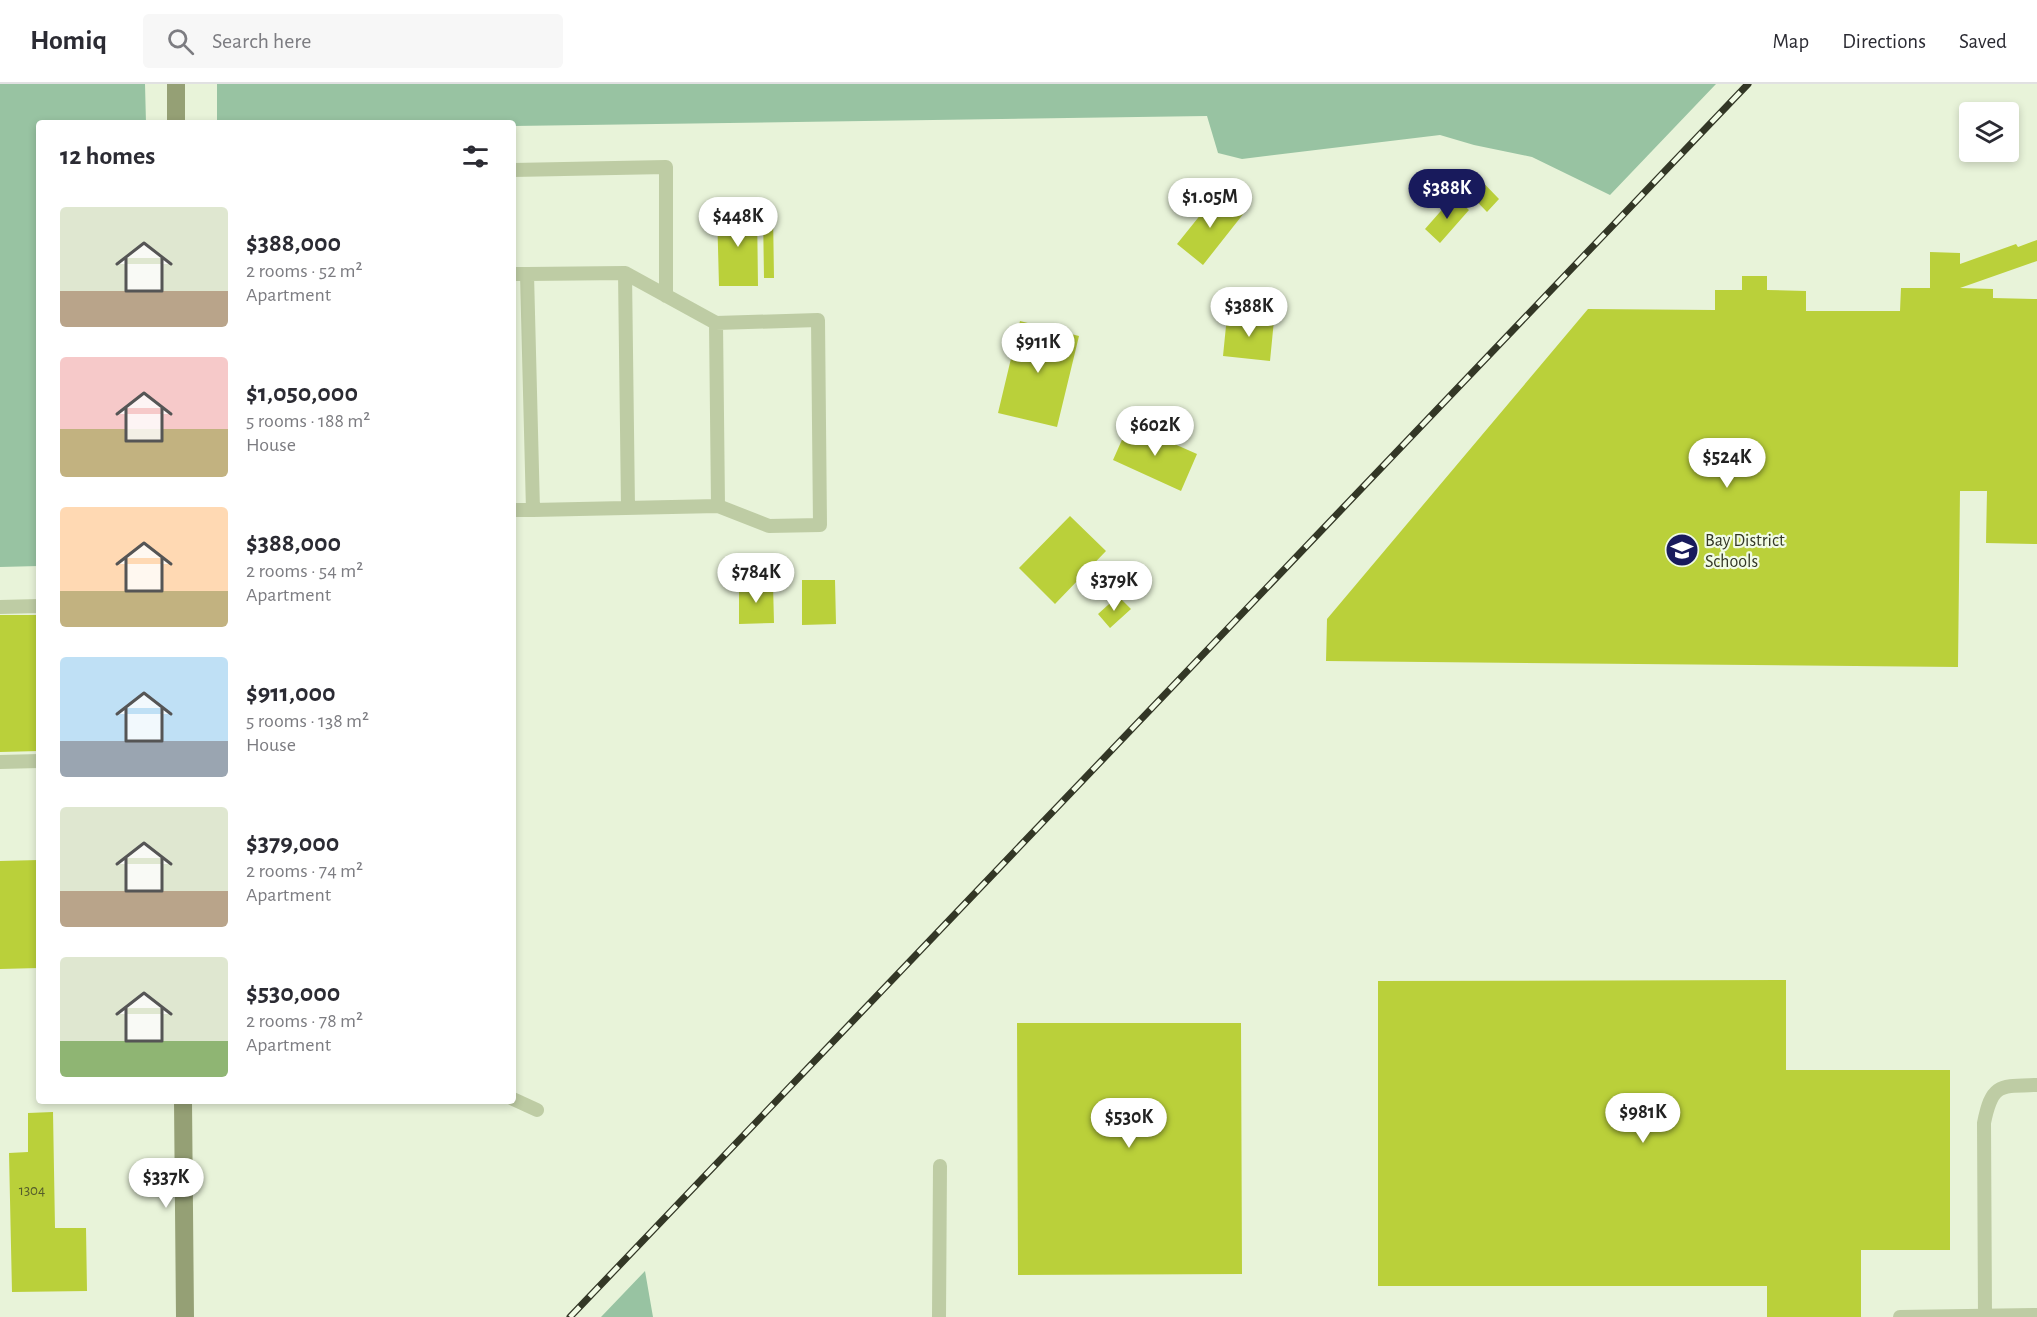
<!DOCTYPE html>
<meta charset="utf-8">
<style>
:root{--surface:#fff;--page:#f7f7f7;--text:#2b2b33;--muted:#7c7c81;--line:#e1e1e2;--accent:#181a5c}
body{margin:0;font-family:"Alegreya Sans",sans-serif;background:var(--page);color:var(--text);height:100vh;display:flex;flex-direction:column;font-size:22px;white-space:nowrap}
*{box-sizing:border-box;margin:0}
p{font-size:20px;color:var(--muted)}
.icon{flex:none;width:33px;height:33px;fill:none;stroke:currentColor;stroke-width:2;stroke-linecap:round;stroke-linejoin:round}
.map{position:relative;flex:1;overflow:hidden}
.side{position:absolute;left:36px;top:36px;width:480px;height:984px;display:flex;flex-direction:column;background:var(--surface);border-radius:6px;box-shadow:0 3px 9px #0003}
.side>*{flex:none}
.fabs{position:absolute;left:1959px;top:18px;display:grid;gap:12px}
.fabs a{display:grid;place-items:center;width:60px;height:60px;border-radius:6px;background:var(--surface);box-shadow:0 3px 9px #0003;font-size:30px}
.price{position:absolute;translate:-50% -51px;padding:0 14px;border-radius:21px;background:#fff;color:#222;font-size:20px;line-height:39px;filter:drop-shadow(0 2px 3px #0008)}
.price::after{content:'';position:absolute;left:50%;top:36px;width:18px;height:14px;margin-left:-9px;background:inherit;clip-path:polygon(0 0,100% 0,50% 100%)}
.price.active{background:var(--accent);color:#fff}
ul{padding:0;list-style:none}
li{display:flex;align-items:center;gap:18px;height:150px;padding:0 24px}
li span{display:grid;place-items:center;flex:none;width:168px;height:120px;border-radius:6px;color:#555}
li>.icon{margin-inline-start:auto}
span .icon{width:72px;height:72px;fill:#fffc;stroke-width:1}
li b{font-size:26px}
h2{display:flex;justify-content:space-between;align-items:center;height:72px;padding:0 24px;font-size:26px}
header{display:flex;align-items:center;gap:36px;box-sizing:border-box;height:84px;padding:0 30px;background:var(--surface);border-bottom:2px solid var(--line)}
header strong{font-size:28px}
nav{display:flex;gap:33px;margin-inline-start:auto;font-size:21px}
.search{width:420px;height:54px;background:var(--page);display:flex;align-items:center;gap:15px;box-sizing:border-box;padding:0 21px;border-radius:6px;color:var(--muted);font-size:22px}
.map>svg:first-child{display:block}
.green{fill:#98c3a2}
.building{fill:#bad03a}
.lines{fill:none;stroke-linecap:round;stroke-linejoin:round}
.lane{stroke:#becca4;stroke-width:14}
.secondary{stroke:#95a075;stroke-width:18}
.rail-casing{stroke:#333726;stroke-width:7}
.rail{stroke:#f1fbe5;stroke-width:4.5;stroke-dasharray:14;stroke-linecap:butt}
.labels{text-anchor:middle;stroke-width:4.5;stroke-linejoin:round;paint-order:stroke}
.number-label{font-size:15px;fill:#555d2b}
.poi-label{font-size:18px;fill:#333726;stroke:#f1fbe5;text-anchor:start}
</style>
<header>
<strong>Homiq</strong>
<div class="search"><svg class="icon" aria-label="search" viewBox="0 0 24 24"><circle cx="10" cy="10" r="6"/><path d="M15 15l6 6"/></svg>Search here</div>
<nav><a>Map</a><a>Directions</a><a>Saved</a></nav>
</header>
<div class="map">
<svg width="2037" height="1233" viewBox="0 0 2037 1233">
<rect width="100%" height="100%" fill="#e8f3d9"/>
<path class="green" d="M 0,0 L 145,0 L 146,39 L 39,39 L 39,482 L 0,483 Z
M 217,0 L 1716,0 L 1610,111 L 1532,73 L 1474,61 L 1440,51 L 1242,75 L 1218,69 L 1207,32 L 513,42 L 513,39 L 217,39 Z
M 645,1187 L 653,1233 L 601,1233 Z"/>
<path class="building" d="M 1472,87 L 1499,115 L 1487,128 L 1459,99 Z
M 1218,109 L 1244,129 L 1203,181 L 1177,160 Z
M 1454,112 L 1469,126 L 1440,159 L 1425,145 Z
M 757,125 L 758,202 L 719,202 L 717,126 Z
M 763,130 L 773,130 L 774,194 L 764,194 Z
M 2037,156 L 2037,177 L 1960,204 L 1993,205 L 1993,214 L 2037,215 L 2037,460 L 1986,459 L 1987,407 L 1960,407 L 1958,583 L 1326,577 L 1327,535 L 1588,225 L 1715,226 L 1715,206 L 1742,206 L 1742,192 L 1767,192 L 1767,206 L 1806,207 L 1806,227 L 1900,227 L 1901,204 L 1930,204 L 1930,168 L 1960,169 L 1960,180 L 2016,160 L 2018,163 Z
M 1227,232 L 1274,236 L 1270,277 L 1223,272 Z
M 1020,237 L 1079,252 L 1057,343 L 998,329 Z
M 1129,340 L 1197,370 L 1181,407 L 1113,376 Z
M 1070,432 L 1106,467 L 1055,520 L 1019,484 Z
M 802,496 L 835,496 L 836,540 L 802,541 Z
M 773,500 L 774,539 L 739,540 L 739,501 Z
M 1118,512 L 1131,525 L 1110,544 L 1098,530 Z
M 0,531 L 39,531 L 39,667 L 0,668 Z
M 39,776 L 39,884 L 0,885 L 0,777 Z
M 1786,896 L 1786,986 L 1950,986 L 1950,1166 L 1861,1166 L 1861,1233 L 1767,1233 L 1767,1202 L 1378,1202 L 1378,897 Z
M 1017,939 L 1241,939 L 1242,1190 L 1018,1191 Z
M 53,1028 L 55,1144 L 86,1144 L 87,1207 L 12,1208 L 9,1069 L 28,1068 L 28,1029 Z"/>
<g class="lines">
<path class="lane" d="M 513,86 L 666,83 L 666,212
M 625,189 L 716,239
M 513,190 L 527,190 L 533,426 L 513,426
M 527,190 L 625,189 L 628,424
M 533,426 L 718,422 L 769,442 L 820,441 L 818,236 L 716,239 L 718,422
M 0,523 L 39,522
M 0,678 L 39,677
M 513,1015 L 537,1026
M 1985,1231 L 1984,1039 C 1992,999 2000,1002 2037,1001
M 939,1233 L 940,1082
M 1900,1233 L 2037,1231"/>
<path class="secondary" d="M 176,0 L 176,39
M 183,1017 L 185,1233"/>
<g class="rail-casing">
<path id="rail" d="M 570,1233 L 1748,0"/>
</g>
<use href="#rail" class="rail"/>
</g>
<defs>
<g id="school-disc" transform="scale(1.725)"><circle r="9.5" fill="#181a5c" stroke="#f1fbe5"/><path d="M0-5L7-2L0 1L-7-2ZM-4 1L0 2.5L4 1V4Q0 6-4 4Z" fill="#fff"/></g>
</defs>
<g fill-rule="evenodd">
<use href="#school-disc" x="1682" y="466"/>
</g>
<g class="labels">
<g class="number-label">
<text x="32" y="1111">1304</text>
</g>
<g class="poi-label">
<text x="1705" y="462">Bay District<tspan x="1705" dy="21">Schools</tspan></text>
</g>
</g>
</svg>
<div class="fabs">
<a><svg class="icon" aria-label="layers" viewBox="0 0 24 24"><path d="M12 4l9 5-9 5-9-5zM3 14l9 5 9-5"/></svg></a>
</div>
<b class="price active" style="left:1447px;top:136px">$388K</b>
<b class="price" style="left:1210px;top:145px">$1.05M</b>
<b class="price" style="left:738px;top:164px">$448K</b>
<b class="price" style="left:1249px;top:254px">$388K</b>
<b class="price" style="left:1038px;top:290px">$911K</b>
<b class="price" style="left:1155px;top:373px">$602K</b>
<b class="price" style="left:1727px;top:405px">$524K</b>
<b class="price" style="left:756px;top:520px">$784K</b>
<b class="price" style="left:1114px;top:528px">$379K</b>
<b class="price" style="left:1643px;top:1060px">$981K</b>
<b class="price" style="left:1129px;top:1065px">$530K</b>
<b class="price" style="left:166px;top:1125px">$337K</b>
<section class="side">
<h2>12 homes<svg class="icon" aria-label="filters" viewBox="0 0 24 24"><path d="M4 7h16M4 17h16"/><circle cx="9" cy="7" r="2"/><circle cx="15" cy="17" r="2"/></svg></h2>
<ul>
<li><span style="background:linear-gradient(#dfe7d0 70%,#b9a48a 0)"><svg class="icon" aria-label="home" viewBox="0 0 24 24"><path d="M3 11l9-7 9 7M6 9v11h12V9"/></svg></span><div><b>$388,000</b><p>2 rooms · 52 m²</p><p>Apartment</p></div></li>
<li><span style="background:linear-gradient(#f6c9c9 60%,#c2b280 0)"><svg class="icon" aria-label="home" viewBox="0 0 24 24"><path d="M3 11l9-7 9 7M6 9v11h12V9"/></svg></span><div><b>$1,050,000</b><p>5 rooms · 188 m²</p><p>House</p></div></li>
<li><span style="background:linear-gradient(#ffd9b3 70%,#c2b280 0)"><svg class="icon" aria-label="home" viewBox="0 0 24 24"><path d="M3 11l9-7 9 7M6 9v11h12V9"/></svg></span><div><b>$388,000</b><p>2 rooms · 54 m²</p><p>Apartment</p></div></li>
<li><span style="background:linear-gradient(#bfe0f5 70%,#9aa5b1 0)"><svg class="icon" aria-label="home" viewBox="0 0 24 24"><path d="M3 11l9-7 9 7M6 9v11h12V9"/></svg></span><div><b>$911,000</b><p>5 rooms · 138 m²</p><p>House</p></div></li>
<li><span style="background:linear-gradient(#dfe7d0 70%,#b9a48a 0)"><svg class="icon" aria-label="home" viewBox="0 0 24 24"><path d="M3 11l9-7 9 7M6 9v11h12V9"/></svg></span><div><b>$379,000</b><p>2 rooms · 74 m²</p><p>Apartment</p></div></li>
<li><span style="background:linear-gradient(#dfe7d0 70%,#8fb573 0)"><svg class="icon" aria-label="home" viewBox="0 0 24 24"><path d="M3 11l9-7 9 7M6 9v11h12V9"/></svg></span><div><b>$530,000</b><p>2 rooms · 78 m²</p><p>Apartment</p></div></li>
</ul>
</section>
</div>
